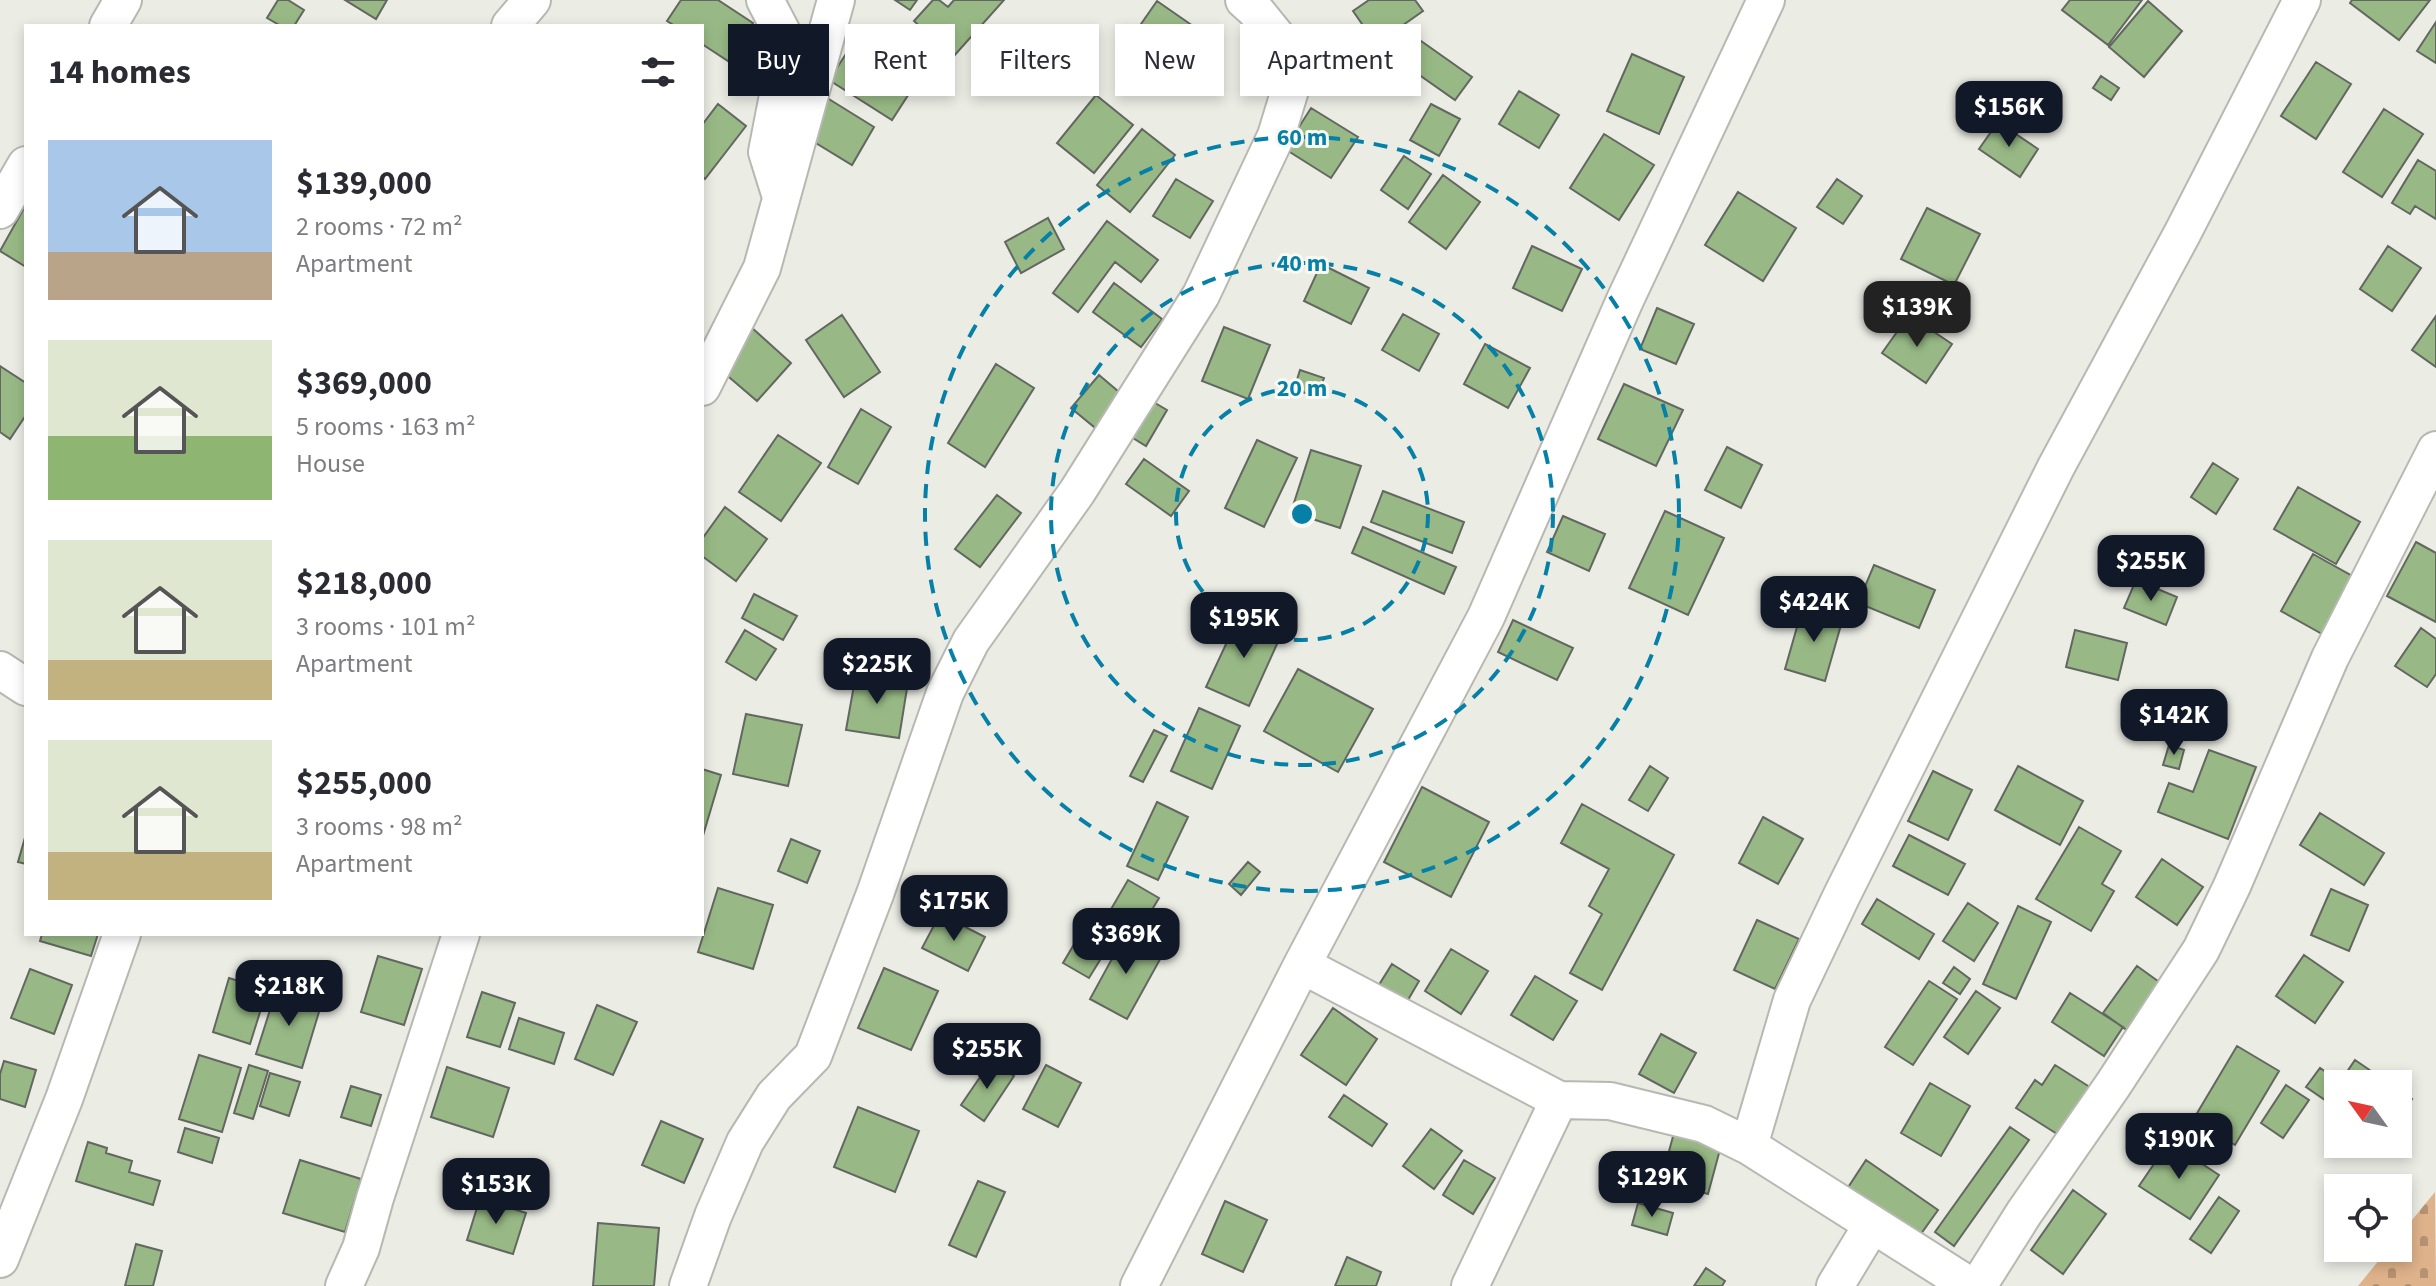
<!DOCTYPE html>
<meta charset="utf-8">
<style>
:root{--surface:#fff;--page:#f7f7f7;--text:#2b2b33;--muted:#7c7c81;--accent:#111827}
body{margin:0;font-family:"Source Sans 3",sans-serif;background:var(--page);color:var(--text);height:100vh;display:flex;flex-direction:column;font-size:30px;white-space:nowrap}
*{box-sizing:border-box;margin:0}
p{font-size:26px;color:var(--muted)}
.icon{flex:none;width:44px;height:44px;fill:none;stroke:currentColor;stroke-width:2;stroke-linecap:round;stroke-linejoin:round}
.map{position:relative;flex:1;overflow:hidden}
.panel{position:absolute;left:24px;top:24px;width:680px;height:912px;display:flex;flex-direction:column;background:var(--surface);border-radius:0px;box-shadow:0 4px 12px #0003}
.panel>*{flex:none}
.guide{position:absolute;left:728px;top:24px;width:760px;height:72px;display:flex;gap:16px}
.needle{width:52px;rotate:303deg}
.controls{position:absolute;left:2324px;top:1070px;display:grid;gap:16px}
.controls a{display:grid;place-items:center;width:88px;height:88px;border-radius:0px;background:var(--surface);box-shadow:0 4px 12px #0003;font-size:40px}
.price{position:absolute;translate:-50% -68px;padding:0 18px;border-radius:16px;background:var(--accent);color:#fff;font-size:26px;line-height:52px;filter:drop-shadow(0 2px 4px #0008)}
.price::after{content:'';position:absolute;left:50%;top:48px;width:24px;height:18px;margin-left:-12px;background:inherit;clip-path:polygon(0 0,100% 0,50% 100%)}
.price.active{background:#222;color:#fff}
ul{padding:0;list-style:none}
li{display:flex;align-items:center;gap:24px;height:200px;padding:0 24px}
li span{display:grid;place-items:center;flex:none;width:224px;height:160px;border-radius:0px;color:#555}
li>.icon{margin-inline-start:auto}
span .icon{width:96px;height:96px;fill:#fffc;stroke-width:1}
li b{font-size:34px}
h2{display:flex;justify-content:space-between;align-items:center;height:96px;padding:0 24px;font-size:34px}
.chip{padding:0 28px;border-radius:0px;background:var(--surface);box-shadow:0 4px 12px #0003;font-size:28px;line-height:72px}
.chip.active{background:var(--accent);color:#fff}
.map>svg:first-child{display:block}
.cemetery{fill:url(#cemetery-stones)}
.building{fill:#98b985;stroke:#636761;stroke-width:2}
.lines{fill:none;stroke-linecap:round;stroke-linejoin:round}
.minor-casing{stroke:#b7b8b1;stroke-width:40}
.minor{stroke:#fff;stroke-width:36}
.ring{fill:none;stroke:#0680a6;stroke-width:4;stroke-dasharray:14 10}
.centre{fill:#0680a6;stroke:#f8f9f2;stroke-width:4}
.ring-label{font-size:24px;text-anchor:middle;font-weight:bold;fill:#0680a6;stroke:#f8f9f2;stroke-width:6;stroke-linejoin:round;paint-order:stroke}
</style>
<div class="map">
<svg width="2436" height="1286" viewBox="0 0 2436 1286">
<defs>
<pattern id="cemetery-stones" width="16" height="16" patternUnits="userSpaceOnUse" patternTransform="scale(2)"><rect width="16" height="16" fill="#deb28a"/><path d="M2 7V4a2 2 0 0 1 4 0v3zM10 15v-3a2 2 0 0 1 4 0v3z" fill="#b59272"/></pattern>
</defs>
<rect width="100%" height="100%" fill="#ebece4"/>
<path class="cemetery" d="M 2435,1192 L 2436,1286 L 2358,1286 L 2389,1248 L 2398,1248 L 2398,1237 Z"/>
<path class="building" d="M 278,0 L 288,0 L 304,10 L 294,26 L 281,26 L 267,18 Z
M 345,0 L 387,0 L 376,19 Z
M 681,0 L 718,0 L 753,23 L 728,61 L 702,44 L 702,26 L 675,26 L 667,21 Z
M 895,0 L 917,0 L 910,10 Z
M 933,0 L 939,0 L 948,7 L 954,0 L 1004,0 L 953,57 L 914,21 Z
M 1369,0 L 1415,0 L 1423,11 L 1376,44 L 1353,11 Z
M 2070,0 L 2142,0 L 2108,45 L 2062,10 Z
M 2352,0 L 2430,0 L 2399,40 L 2350,3 Z
M 1157,1 L 1203,33 L 1170,82 L 1123,50 Z
M 2148,1 L 2182,31 L 2144,77 L 2109,47 Z
M 2436,22 L 2436,63 L 2417,51 Z
M 861,31 L 923,72 L 892,120 L 829,80 Z
M 1414,36 L 1472,77 L 1455,100 L 1398,60 Z
M 1632,54 L 1684,77 L 1659,134 L 1607,111 Z
M 2316,62 L 2351,84 L 2316,139 L 2281,116 Z
M 2101,76 L 2119,88 L 2111,100 L 2093,88 Z
M 1519,91 L 1559,115 L 1539,148 L 1499,124 Z
M 1096,95 L 1133,125 L 1094,173 L 1057,143 Z
M 824,96 L 874,127 L 852,165 L 801,134 Z
M 718,104 L 746,126 L 705,179 L 702,176 L 702,125 Z
M 1431,104 L 1460,119 L 1439,156 L 1410,140 Z
M 1311,108 L 1358,137 L 1331,178 L 1285,149 Z
M 2384,109 L 2423,134 L 2382,197 L 2343,172 Z
M 1998,122 L 2038,149 L 2020,177 L 1979,149 Z
M 1142,129 L 1175,155 L 1130,212 L 1097,185 Z
M 1604,134 L 1654,165 L 1619,220 L 1570,188 Z
M 1404,156 L 1431,174 L 1408,209 L 1381,190 Z
M 2418,160 L 2436,171 L 2436,219 L 2415,206 L 2410,214 L 2392,203 Z
M 1443,175 L 1480,202 L 1446,249 L 1409,222 Z
M 1176,179 L 1213,201 L 1190,238 L 1153,216 Z
M 1837,179 L 1862,196 L 1843,224 L 1817,207 Z
M 1738,192 L 1796,228 L 1763,281 L 1705,245 Z
M 24,208 L 26,209 L 26,267 L 0,251 Z
M 1927,208 L 1980,234 L 1954,285 L 1901,259 Z
M 1048,218 L 1064,249 L 1021,273 L 1005,242 Z
M 1107,221 L 1158,260 L 1141,282 L 1115,262 L 1078,312 L 1053,293 Z
M 1532,246 L 1582,269 L 1562,311 L 1513,288 Z
M 2388,246 L 2421,268 L 2392,311 L 2360,289 Z
M 1321,264 L 1369,288 L 1351,324 L 1304,301 Z
M 1114,283 L 1162,319 L 1141,347 L 1093,312 Z
M 1657,308 L 1694,324 L 1676,364 L 1640,349 Z
M 1403,314 L 1439,334 L 1419,371 L 1382,350 Z
M 842,315 L 880,372 L 844,397 L 806,340 Z
M 1909,315 L 1952,344 L 1926,383 L 1882,353 Z
M 2436,316 L 2436,367 L 2412,350 Z
M 751,327 L 791,363 L 757,401 L 716,366 Z
M 1224,327 L 1270,345 L 1248,399 L 1202,381 Z
M 1485,344 L 1530,368 L 1508,408 L 1464,384 Z
M 996,364 L 1034,388 L 985,467 L 948,443 Z
M 0,366 L 26,383 L 26,415 L 10,439 L 0,432 Z
M 1300,370 L 1324,378 L 1317,397 L 1294,389 Z
M 1099,375 L 1126,398 L 1099,431 L 1071,408 Z
M 1624,384 L 1683,410 L 1656,466 L 1598,439 Z
M 1150,400 L 1167,410 L 1146,446 L 1128,435 Z
M 861,409 L 891,427 L 858,484 L 828,467 Z
M 778,435 L 821,463 L 781,521 L 739,492 Z
M 1257,440 L 1297,458 L 1264,527 L 1225,508 Z
M 1727,447 L 1762,465 L 1741,508 L 1705,490 Z
M 1311,450 L 1361,466 L 1340,528 L 1291,512 Z
M 1144,459 L 1189,491 L 1171,516 L 1126,484 Z
M 2213,463 L 2238,479 L 2216,514 L 2191,497 Z
M 2298,487 L 2360,522 L 2336,564 L 2274,529 Z
M 1383,491 L 1464,522 L 1452,553 L 1371,522 Z
M 997,495 L 1021,513 L 980,567 L 955,549 Z
M 725,507 L 767,539 L 736,581 L 702,556 L 702,539 Z
M 1665,511 L 1724,538 L 1688,615 L 1629,588 Z
M 1563,516 L 1605,534 L 1589,571 L 1547,552 Z
M 1363,527 L 1456,567 L 1444,594 L 1352,553 Z
M 2416,542 L 2436,553 L 2436,622 L 2387,596 Z
M 2313,554 L 2354,577 L 2322,634 L 2281,611 Z
M 1874,565 L 1935,590 L 1919,628 L 1858,603 Z
M 2136,580 L 2177,597 L 2166,625 L 2124,608 Z
M 754,594 L 797,616 L 783,640 L 742,618 Z
M 1803,606 L 1843,618 L 1825,681 L 1785,669 Z
M 1240,614 L 1282,633 L 1249,706 L 1206,687 Z
M 1513,620 L 1573,648 L 1557,680 L 1498,652 Z
M 2421,628 L 2436,639 L 2436,674 L 2427,687 L 2395,666 Z
M 745,630 L 776,649 L 756,680 L 726,662 Z
M 2075,630 L 2127,643 L 2118,680 L 2066,667 Z
M 1298,669 L 1373,709 L 1338,772 L 1264,731 Z
M 856,674 L 908,682 L 899,738 L 846,730 Z
M 1199,708 L 1240,726 L 1212,789 L 1171,771 Z
M 746,714 L 802,725 L 788,786 L 733,774 Z
M 1154,730 L 1167,736 L 1143,782 L 1130,776 Z
M 2169,745 L 2184,750 L 2179,769 L 2163,765 Z
M 2209,750 L 2256,767 L 2228,839 L 2158,812 L 2169,783 L 2193,792 Z
M 1650,766 L 1668,778 L 1648,811 L 1629,800 Z
M 2018,766 L 2083,801 L 2060,845 L 1995,810 Z
M 702,769 L 721,775 L 702,839 Z
M 1933,771 L 1972,790 L 1948,840 L 1908,821 Z
M 1422,787 L 1489,822 L 1451,897 L 1384,862 Z
M 1157,802 L 1188,817 L 1158,880 L 1127,866 Z
M 1582,804 L 1674,855 L 1602,990 L 1570,973 L 1602,914 L 1589,906 L 1609,869 L 1561,843 Z
M 2320,813 L 2384,853 L 2364,885 L 2300,845 Z
M 1763,817 L 1803,839 L 1778,884 L 1739,863 Z
M 2079,827 L 2121,851 L 2102,884 L 2114,891 L 2091,931 L 2036,899 Z
M 26,834 L 26,864 L 18,862 Z
M 1909,835 L 1965,864 L 1948,895 L 1893,866 Z
M 791,839 L 820,851 L 807,883 L 778,871 Z
M 2162,859 L 2203,887 L 2177,925 L 2136,897 Z
M 1248,862 L 1260,872 L 1241,895 L 1229,884 Z
M 1128,880 L 1159,898 L 1138,933 L 1107,916 Z
M 718,888 L 773,905 L 753,969 L 698,952 Z
M 2331,889 L 2368,905 L 2349,951 L 2311,935 Z
M 1877,899 L 1934,934 L 1919,959 L 1862,924 Z
M 1968,903 L 1998,923 L 1974,961 L 1943,941 Z
M 2018,906 L 2051,922 L 2016,999 L 1983,984 Z
M 940,914 L 985,937 L 968,971 L 922,948 Z
M 1757,920 L 1799,939 L 1775,989 L 1734,970 Z
M 1085,926 L 1111,942 L 1089,978 L 1063,963 Z
M 1126,933 L 1163,954 L 1127,1019 L 1090,999 Z
M 42,934 L 98,934 L 91,956 L 40,941 Z
M 1451,949 L 1488,971 L 1461,1014 L 1425,991 Z
M 2304,955 L 2343,982 L 2315,1023 L 2276,996 Z
M 378,956 L 422,969 L 404,1025 L 361,1012 Z
M 1392,964 L 1419,981 L 1405,1005 L 1377,988 Z
M 2137,966 L 2162,984 L 2128,1031 L 2103,1013 Z
M 1954,967 L 1970,979 L 1960,994 L 1943,983 Z
M 884,968 L 938,991 L 911,1050 L 858,1028 Z
M 30,969 L 72,985 L 54,1034 L 11,1018 Z
M 1535,976 L 1577,1001 L 1553,1040 L 1511,1015 Z
M 229,978 L 267,990 L 250,1044 L 213,1032 Z
M 1929,981 L 1957,999 L 1913,1065 L 1885,1047 Z
M 277,988 L 322,1002 L 302,1068 L 256,1054 Z
M 1976,991 L 2000,1008 L 1968,1054 L 1944,1037 Z
M 482,992 L 515,1003 L 500,1047 L 467,1037 Z
M 2070,993 L 2123,1027 L 2104,1056 L 2052,1022 Z
M 597,1005 L 637,1022 L 613,1075 L 575,1059 Z
M 1333,1008 L 1377,1039 L 1346,1085 L 1301,1055 Z
M 519,1018 L 564,1033 L 554,1064 L 509,1049 Z
M 1661,1034 L 1696,1053 L 1674,1093 L 1639,1074 Z
M 2237,1046 L 2279,1071 L 2235,1145 L 2193,1120 Z
M 199,1055 L 241,1068 L 222,1132 L 179,1119 Z
M 2355,1060 L 2390,1084 L 2338,1084 L 2338,1109 L 2306,1087 L 2320,1068 L 2340,1082 Z
M 4,1061 L 36,1070 L 25,1107 L 0,1099 L 0,1074 Z
M 991,1061 L 1014,1076 L 984,1121 L 961,1105 Z
M 249,1065 L 268,1071 L 253,1119 L 234,1113 Z
M 1046,1065 L 1081,1083 L 1058,1127 L 1023,1109 Z
M 2055,1065 L 2096,1091 L 2065,1139 L 2016,1108 L 2035,1080 L 2042,1085 Z
M 447,1067 L 509,1088 L 493,1137 L 431,1117 Z
M 270,1073 L 300,1082 L 289,1116 L 260,1106 Z
M 1930,1083 L 1970,1106 L 1941,1156 L 1901,1133 Z
M 2286,1085 L 2309,1100 L 2283,1138 L 2261,1123 Z
M 351,1086 L 381,1095 L 371,1126 L 341,1117 Z
M 2398,1089 L 2412,1099 L 2398,1118 Z
M 1344,1095 L 1387,1124 L 1372,1146 L 1329,1117 Z
M 858,1107 L 919,1131 L 895,1192 L 834,1167 Z
M 661,1121 L 703,1139 L 684,1183 L 642,1165 Z
M 2010,1127 L 2029,1140 L 1954,1246 L 1935,1232 Z
M 185,1128 L 219,1138 L 212,1163 L 178,1152 Z
M 1431,1129 L 1462,1151 L 1434,1189 L 1403,1166 Z
M 1675,1129 L 1722,1142 L 1708,1194 L 1661,1181 Z
M 88,1142 L 107,1148 L 106,1153 L 132,1161 L 129,1172 L 160,1181 L 153,1205 L 76,1181 Z
M 2169,1142 L 2219,1175 L 2190,1219 L 2139,1186 Z
M 300,1160 L 361,1179 L 345,1232 L 283,1213 Z
M 1464,1160 L 1495,1178 L 1473,1214 L 1443,1195 Z
M 1866,1160 L 1938,1210 L 1918,1238 L 1847,1189 Z
M 978,1181 L 1005,1192 L 976,1257 L 949,1245 Z
M 2073,1190 L 2106,1214 L 2063,1274 L 2031,1250 Z
M 2219,1197 L 2239,1211 L 2211,1253 L 2190,1239 Z
M 480,1198 L 526,1213 L 513,1254 L 467,1240 Z
M 1225,1201 L 1267,1220 L 1243,1272 L 1202,1254 Z
M 1638,1203 L 1673,1213 L 1667,1235 L 1632,1225 Z
M 598,1223 L 659,1228 L 654,1286 L 593,1286 Z
M 136,1244 L 162,1251 L 153,1286 L 125,1286 Z
M 1347,1257 L 1381,1272 L 1376,1286 L 1335,1286 Z
M 1706,1268 L 1725,1281 L 1722,1286 L 1694,1286 Z"/>
<g class="lines">
<g class="minor-casing">
<path id="minor" d="M 765,0 L 788,44 L 767,152 L 781,197
M 108,26 L 123,0
M 510,26 L 532,0
M 0,210 L 26,165
M 702,387 L 762,268 L 836,0
M 0,670 L 26,687
M 1302,965 L 1559,1100 L 1610,1101 L 1704,1124 L 1749,1146 L 1970,1286
M 1749,1146 L 1792,1000 L 1842,895 L 2056,467 L 2182,234 L 2302,0
M 0,1259 L 64,1099 L 122,934
M 344,1286 L 361,1248 L 375,1198 L 461,934
M 688,1286 L 713,1216 L 745,1142 L 774,1096 L 813,1056 L 875,894 L 945,693 L 971,641 L 1077,492 L 1201,295 L 1276,136 L 1290,90 L 1285,47 L 1255,10 L 1244,0
M 1139,1286 L 1302,965 L 1486,617 L 1625,300 L 1766,0
M 1470,1286 L 1559,1100
M 1835,1286 L 1872,1225
M 1978,1286 L 2024,1213 L 2113,1085 L 2201,950 L 2232,886 L 2330,658 L 2436,450"/>
</g>
<use href="#minor" class="minor"/>
</g>
<g class="ring">
<circle cx="1302" cy="514" r="126"/>
<circle cx="1302" cy="514" r="251"/>
<circle cx="1302" cy="514" r="377"/>
</g>
<circle cx="1302" cy="514" r="12" class="centre"/>
<g class="ring-label">
<text x="1302" y="145">60 m</text>
<text x="1302" y="271">40 m</text>
<text x="1302" y="396">20 m</text>
</g>
</svg>
<div class="controls">
<a><svg class="needle" viewBox="-14 -14 28 28"><path d="M0-13l5 13h-10z" fill="#e53935"/><path d="M0 13l5-13h-10z" fill="#7c7c81"/></svg></a>
<a><svg class="icon" aria-label="locate" viewBox="0 0 24 24"><circle cx="12" cy="12" r="6"/><path d="M12 2v4M12 18v4M2 12h4M18 12h4"/></svg></a>
</div>
<b class="price" style="left:2009px;top:149px">$156K</b>
<b class="price active" style="left:1917px;top:349px">$139K</b>
<b class="price" style="left:2151px;top:603px">$255K</b>
<b class="price" style="left:1814px;top:644px">$424K</b>
<b class="price" style="left:1244px;top:660px">$195K</b>
<b class="price" style="left:877px;top:706px">$225K</b>
<b class="price" style="left:2174px;top:757px">$142K</b>
<b class="price" style="left:954px;top:943px">$175K</b>
<b class="price" style="left:1126px;top:976px">$369K</b>
<b class="price" style="left:289px;top:1028px">$218K</b>
<b class="price" style="left:987px;top:1091px">$255K</b>
<b class="price" style="left:2179px;top:1181px">$190K</b>
<b class="price" style="left:1652px;top:1219px">$129K</b>
<b class="price" style="left:496px;top:1226px">$153K</b>
<div class="guide">
<a class="chip active">Buy</a>
<a class="chip">Rent</a>
<a class="chip">Filters</a>
<a class="chip">New</a>
<a class="chip">Apartment</a>
</div>
<section class="panel">
<h2>14 homes<svg class="icon" aria-label="filters" viewBox="0 0 24 24"><path d="M4 7h16M4 17h16"/><circle cx="9" cy="7" r="2"/><circle cx="15" cy="17" r="2"/></svg></h2>
<ul>
<li><span style="background:linear-gradient(#a9c7e8 70%,#b9a48a 0)"><svg class="icon" aria-label="home" viewBox="0 0 24 24"><path d="M3 11l9-7 9 7M6 9v11h12V9"/></svg></span><div><b>$139,000</b><p>2 rooms · 72 m²</p><p>Apartment</p></div></li>
<li><span style="background:linear-gradient(#dfe7d0 60%,#8fb573 0)"><svg class="icon" aria-label="home" viewBox="0 0 24 24"><path d="M3 11l9-7 9 7M6 9v11h12V9"/></svg></span><div><b>$369,000</b><p>5 rooms · 163 m²</p><p>House</p></div></li>
<li><span style="background:linear-gradient(#dfe7d0 75%,#c2b280 0)"><svg class="icon" aria-label="home" viewBox="0 0 24 24"><path d="M3 11l9-7 9 7M6 9v11h12V9"/></svg></span><div><b>$218,000</b><p>3 rooms · 101 m²</p><p>Apartment</p></div></li>
<li><span style="background:linear-gradient(#dfe7d0 70%,#c2b280 0)"><svg class="icon" aria-label="home" viewBox="0 0 24 24"><path d="M3 11l9-7 9 7M6 9v11h12V9"/></svg></span><div><b>$255,000</b><p>3 rooms · 98 m²</p><p>Apartment</p></div></li>
</ul>
</section>
</div>
